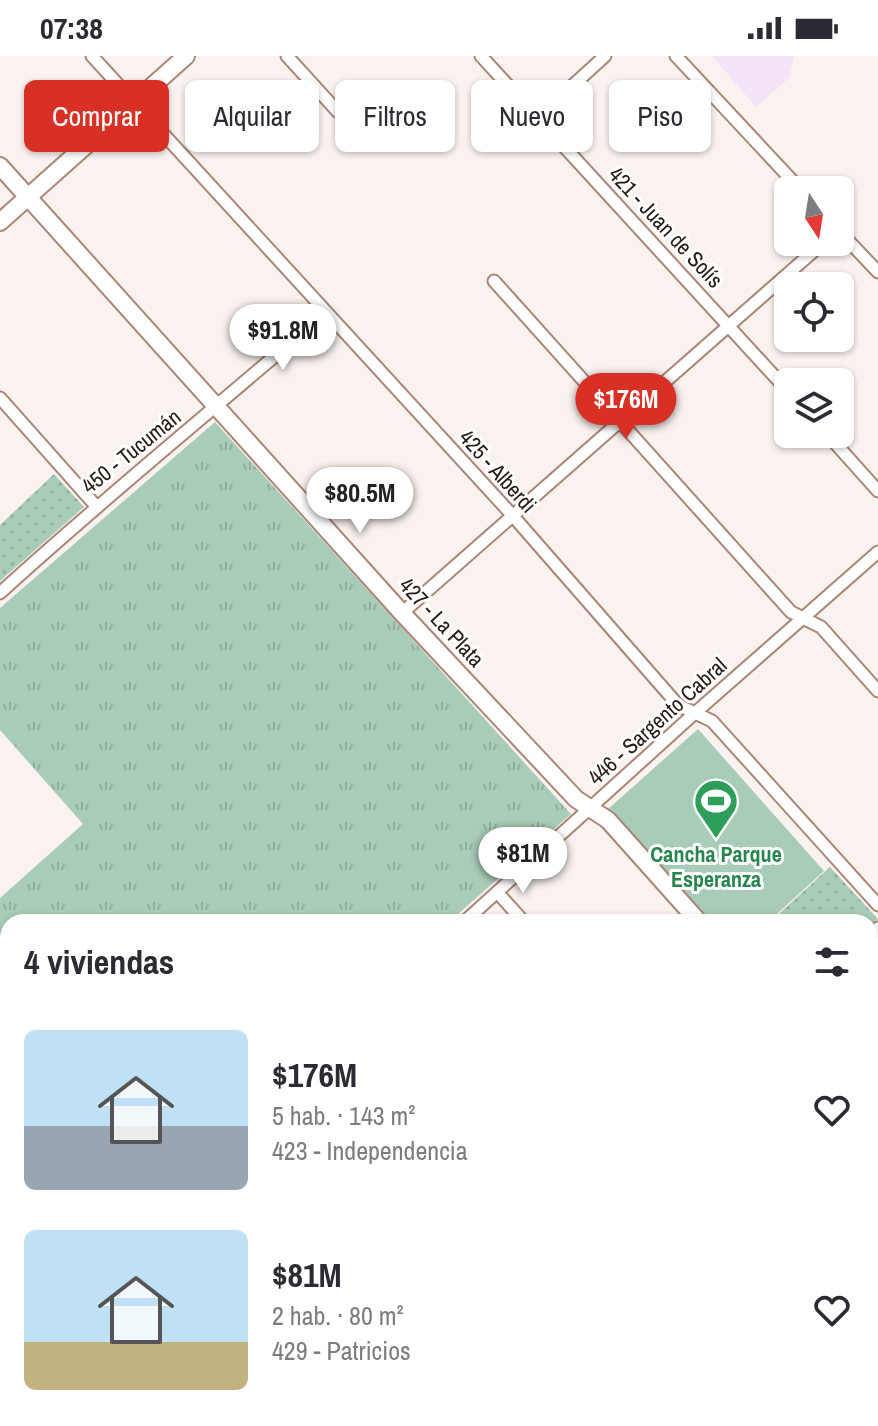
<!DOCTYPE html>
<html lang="es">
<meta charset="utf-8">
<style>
:root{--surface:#fff;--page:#f2f2f3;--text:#2b2b33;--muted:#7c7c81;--accent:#d93025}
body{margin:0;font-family:"Archivo Narrow",sans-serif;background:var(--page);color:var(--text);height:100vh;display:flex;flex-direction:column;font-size:30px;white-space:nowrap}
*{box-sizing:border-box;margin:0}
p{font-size:26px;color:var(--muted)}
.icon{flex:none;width:44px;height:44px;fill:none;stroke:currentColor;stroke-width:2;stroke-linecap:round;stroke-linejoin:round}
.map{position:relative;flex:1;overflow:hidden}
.sheet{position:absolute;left:0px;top:858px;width:878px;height:512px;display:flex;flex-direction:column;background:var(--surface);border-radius:24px 24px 0 0;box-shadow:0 2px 6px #0004}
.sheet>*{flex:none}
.hud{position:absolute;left:24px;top:24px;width:830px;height:72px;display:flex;gap:16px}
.needle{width:52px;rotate:168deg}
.tools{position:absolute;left:774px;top:120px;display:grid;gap:16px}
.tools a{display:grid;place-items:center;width:80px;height:80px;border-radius:12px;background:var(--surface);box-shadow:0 2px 6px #0004;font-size:40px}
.price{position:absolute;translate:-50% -68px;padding:0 18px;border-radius:28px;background:#fff;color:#222;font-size:26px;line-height:52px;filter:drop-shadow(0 2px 4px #0008)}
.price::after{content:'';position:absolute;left:50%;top:48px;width:24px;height:18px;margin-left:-12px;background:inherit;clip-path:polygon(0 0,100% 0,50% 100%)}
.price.on{background:var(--accent);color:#fff}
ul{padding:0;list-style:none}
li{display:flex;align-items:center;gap:24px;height:200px;padding:0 24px}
li span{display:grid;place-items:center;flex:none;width:224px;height:160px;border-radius:12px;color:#555}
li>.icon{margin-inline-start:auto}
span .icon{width:96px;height:96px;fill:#fffc;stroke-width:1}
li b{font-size:34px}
h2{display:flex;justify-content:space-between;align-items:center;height:96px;padding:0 24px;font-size:34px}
.chip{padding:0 28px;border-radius:12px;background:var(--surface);box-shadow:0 2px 6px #0004;font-size:28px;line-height:72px}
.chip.on{background:var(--accent);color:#fff}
.status{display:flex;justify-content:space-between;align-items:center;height:56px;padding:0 40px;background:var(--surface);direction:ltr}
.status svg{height:22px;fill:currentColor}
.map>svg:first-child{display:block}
.commercial{fill:#f4e4f7}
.grass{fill:url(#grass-tufts)}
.park{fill:url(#park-dots)}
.garden{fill:#a8ccb8}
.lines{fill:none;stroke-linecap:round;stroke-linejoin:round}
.street-casing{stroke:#aa8676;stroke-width:15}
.secondary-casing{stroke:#aa8676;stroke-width:20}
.highway-casing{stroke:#aa8676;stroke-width:24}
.street{stroke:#fff;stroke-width:11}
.secondary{stroke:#fff;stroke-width:16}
.highway{stroke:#fff;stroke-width:20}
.labels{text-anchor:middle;stroke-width:6;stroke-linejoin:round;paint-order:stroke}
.street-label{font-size:22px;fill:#281a14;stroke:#fff}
.leisure-label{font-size:22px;font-weight:bold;fill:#27864d;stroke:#fff}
</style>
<div class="status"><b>07:38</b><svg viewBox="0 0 49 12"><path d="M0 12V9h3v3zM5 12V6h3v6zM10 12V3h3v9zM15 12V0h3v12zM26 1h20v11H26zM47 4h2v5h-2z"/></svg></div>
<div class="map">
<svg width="878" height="1370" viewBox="0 0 878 1370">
<defs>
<pattern id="grass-tufts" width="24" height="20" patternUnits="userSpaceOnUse" patternTransform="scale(2)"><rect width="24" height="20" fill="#a8ccb8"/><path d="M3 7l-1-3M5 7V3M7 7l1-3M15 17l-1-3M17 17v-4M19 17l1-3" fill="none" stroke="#91af9d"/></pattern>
<pattern id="park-dots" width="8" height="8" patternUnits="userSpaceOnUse" patternTransform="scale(2)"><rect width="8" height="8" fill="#a8ccb8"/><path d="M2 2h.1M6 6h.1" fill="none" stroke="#91af9d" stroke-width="1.8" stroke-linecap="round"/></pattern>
</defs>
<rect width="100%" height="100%" fill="#faf2ef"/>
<path class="commercial" d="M 712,0 L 794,0 L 789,22 L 756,51 Z"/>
<path class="grass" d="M 215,366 L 571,758 L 449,866 L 8,866 L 8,966 L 0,957 L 0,842 L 83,768 L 0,674 L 0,552 Z
M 8,999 L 8,1263 L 0,1261 L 0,1000 Z
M 878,1220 L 878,1370 L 329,1370 L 305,1362 L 870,1362 L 870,1227 Z
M 12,1362 L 215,1362 L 239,1370 L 36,1370 Z"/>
<path class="park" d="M 54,418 L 84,451 L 0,525 L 0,469 Z
M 830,811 L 878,863 L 870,871 L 870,866 L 770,866 Z"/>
<path class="garden" d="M 698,673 L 824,815 L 768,866 L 710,866 L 608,753 Z"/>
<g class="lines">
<g class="street-casing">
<path id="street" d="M 92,0 L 513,460 L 678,649 L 712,665 L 878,849
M 287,0 L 338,56
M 481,0 L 788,335
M 676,0 L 801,134
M 537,62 L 605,0
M 840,176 L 878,216
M 494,225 L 791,556 L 821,571 L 878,635
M 0,342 L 96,450
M 827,378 L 878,435
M 0,537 C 106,440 218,350 326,256
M 402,557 L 824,186
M 497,836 L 524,866
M 464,866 L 696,656 L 878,496
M 870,879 L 878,872
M 870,1239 L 878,1232
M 729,1370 L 737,1362"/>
</g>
<g class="secondary-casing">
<path id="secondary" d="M 0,110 L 402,557 L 576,743 L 608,764 L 699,866
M 0,166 L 186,0
M 870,1058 L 878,1067
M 0,1273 L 8,1275
M 260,1362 L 284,1370"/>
</g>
<g class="highway-casing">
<path id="highway" d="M 0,1369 L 2,1370"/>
</g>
<use href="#street" class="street"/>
<use href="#secondary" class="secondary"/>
<use href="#highway" class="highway"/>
</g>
<defs>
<g id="stadium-pin" transform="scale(2.3)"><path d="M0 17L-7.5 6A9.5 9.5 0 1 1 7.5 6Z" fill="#2e9e5b" stroke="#fff"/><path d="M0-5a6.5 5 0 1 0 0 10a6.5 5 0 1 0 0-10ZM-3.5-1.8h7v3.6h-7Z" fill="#fff"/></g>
</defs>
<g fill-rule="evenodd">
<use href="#stadium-pin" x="716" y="745"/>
</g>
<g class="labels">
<g class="street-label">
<text transform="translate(666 171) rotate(47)" y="8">421 - Juan de Solís</text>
<text transform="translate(131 395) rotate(-39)" y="8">450 - Tucumán</text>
<text transform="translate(498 415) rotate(48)" y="8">425 - Alberdi</text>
<text transform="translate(442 566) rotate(47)" y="8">427 - La Plata</text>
<text transform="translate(657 665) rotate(-42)" y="8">446 - Sargento Cabral</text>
</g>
<g class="leisure-label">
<text x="716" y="806">Cancha Parque<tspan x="716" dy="25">Esperanza</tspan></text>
</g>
</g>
</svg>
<div class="tools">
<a><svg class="needle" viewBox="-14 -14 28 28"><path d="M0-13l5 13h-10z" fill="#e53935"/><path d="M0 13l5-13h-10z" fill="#7c7c81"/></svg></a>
<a><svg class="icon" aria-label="locate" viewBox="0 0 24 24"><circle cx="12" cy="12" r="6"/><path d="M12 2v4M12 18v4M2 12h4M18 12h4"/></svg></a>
<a><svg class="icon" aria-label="layers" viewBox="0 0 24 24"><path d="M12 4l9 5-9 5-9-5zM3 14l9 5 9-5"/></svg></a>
</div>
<b class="price" style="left:283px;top:316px">$91.8M</b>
<b class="price on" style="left:626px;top:385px">$176M</b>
<b class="price" style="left:360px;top:479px">$80.5M</b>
<b class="price" style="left:523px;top:839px">$81M</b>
<div class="hud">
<a class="chip on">Comprar</a>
<a class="chip">Alquilar</a>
<a class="chip">Filtros</a>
<a class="chip">Nuevo</a>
<a class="chip">Piso</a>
</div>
<section class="sheet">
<h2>4 viviendas<svg class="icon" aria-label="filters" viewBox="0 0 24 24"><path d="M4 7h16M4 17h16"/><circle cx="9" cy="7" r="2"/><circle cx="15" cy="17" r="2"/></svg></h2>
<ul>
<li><span style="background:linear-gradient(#bfe0f5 60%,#9aa5b1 0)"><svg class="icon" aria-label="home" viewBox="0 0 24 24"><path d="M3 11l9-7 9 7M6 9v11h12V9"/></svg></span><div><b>$176M</b><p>5 hab. · 143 m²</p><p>423 - Independencia</p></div><svg class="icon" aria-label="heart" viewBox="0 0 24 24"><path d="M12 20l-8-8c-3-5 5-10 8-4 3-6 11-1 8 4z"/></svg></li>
<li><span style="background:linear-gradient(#bfe0f5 70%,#c2b280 0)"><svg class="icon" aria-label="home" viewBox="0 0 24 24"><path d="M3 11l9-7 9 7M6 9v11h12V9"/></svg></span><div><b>$81M</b><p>2 hab. · 80 m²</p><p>429 - Patricios</p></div><svg class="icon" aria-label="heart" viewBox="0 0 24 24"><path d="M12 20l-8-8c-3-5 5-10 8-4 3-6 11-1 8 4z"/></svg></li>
</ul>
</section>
</div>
